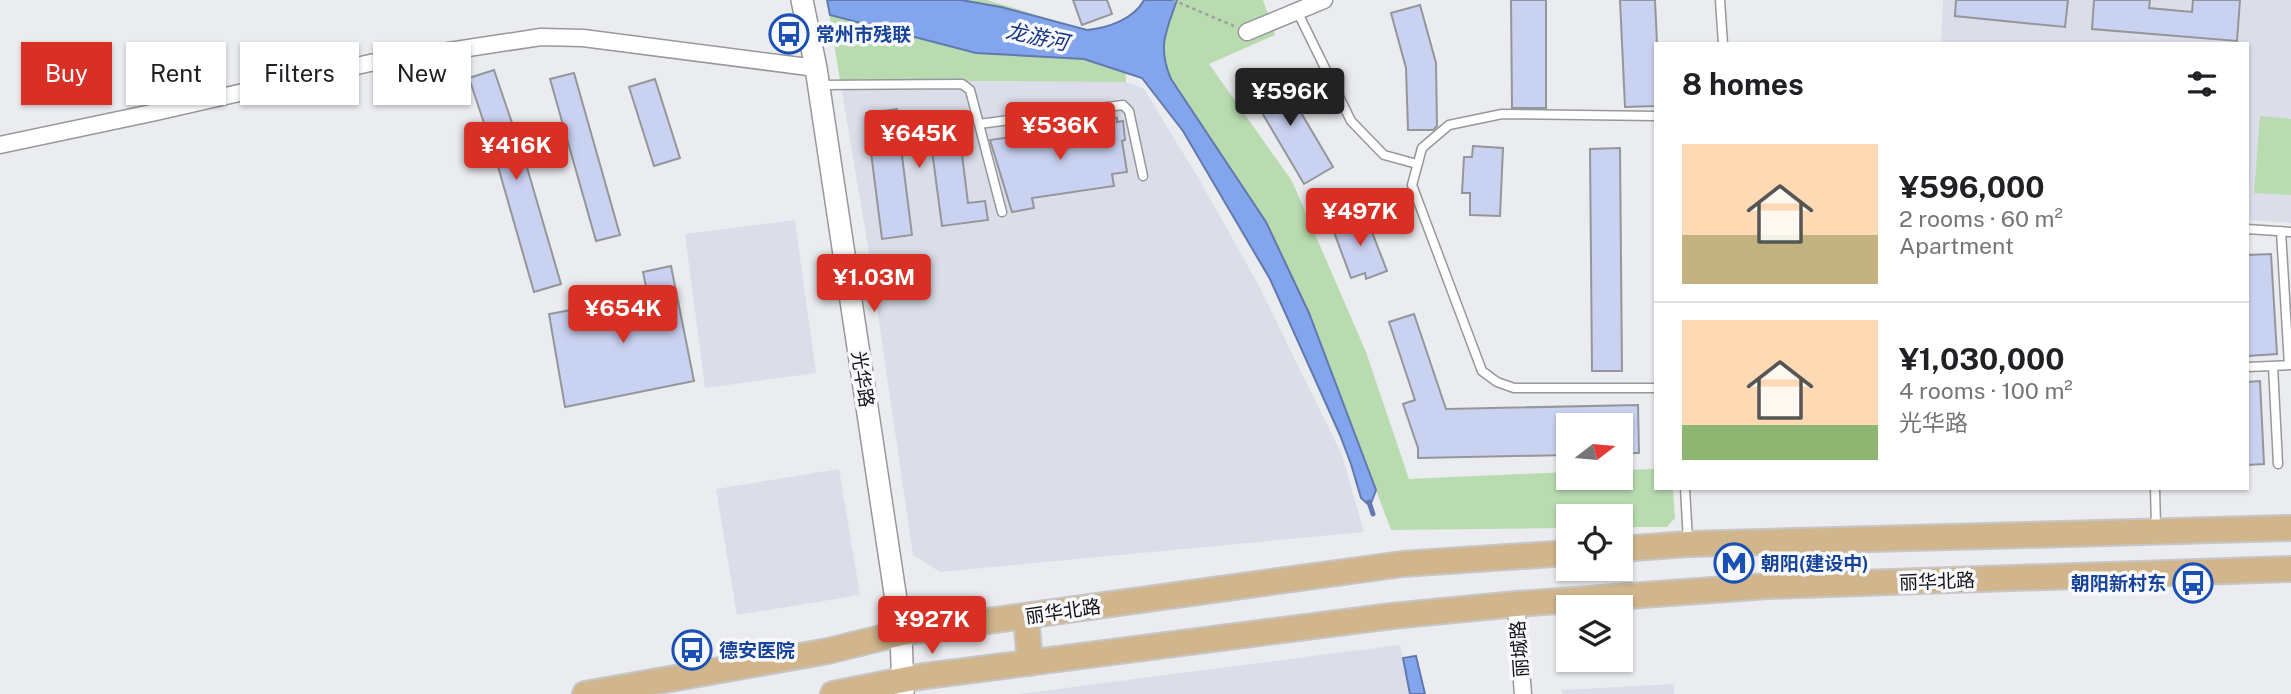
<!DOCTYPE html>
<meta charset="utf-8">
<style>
:root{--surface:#fff;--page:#f6f6f6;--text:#202124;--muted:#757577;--line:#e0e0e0;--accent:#d93025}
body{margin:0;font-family:"Public Sans","Noto Sans SC",sans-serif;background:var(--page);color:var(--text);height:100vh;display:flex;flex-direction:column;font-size:26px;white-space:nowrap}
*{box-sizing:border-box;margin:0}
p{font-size:23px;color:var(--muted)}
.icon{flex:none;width:38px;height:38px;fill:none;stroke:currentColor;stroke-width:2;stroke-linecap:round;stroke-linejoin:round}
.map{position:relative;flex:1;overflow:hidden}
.panel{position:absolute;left:1654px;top:42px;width:595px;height:448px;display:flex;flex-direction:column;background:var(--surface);border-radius:0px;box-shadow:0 2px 5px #0004}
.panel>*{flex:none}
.hud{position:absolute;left:21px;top:42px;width:665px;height:63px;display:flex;gap:14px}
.needle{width:46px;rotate:74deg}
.fabs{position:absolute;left:1556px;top:413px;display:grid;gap:14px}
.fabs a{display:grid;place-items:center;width:77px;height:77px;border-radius:0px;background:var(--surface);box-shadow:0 2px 5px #0004;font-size:35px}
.price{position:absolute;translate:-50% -60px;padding:0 16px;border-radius:7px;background:var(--accent);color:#fff;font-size:23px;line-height:46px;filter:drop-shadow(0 2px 4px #0008)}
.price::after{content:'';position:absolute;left:50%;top:42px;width:21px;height:16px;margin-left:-10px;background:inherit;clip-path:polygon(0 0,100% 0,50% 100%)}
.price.current{background:#222;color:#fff}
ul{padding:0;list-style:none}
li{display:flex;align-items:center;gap:21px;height:175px;padding:0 28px}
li+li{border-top:2px solid var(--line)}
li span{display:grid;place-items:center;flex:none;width:196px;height:140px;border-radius:0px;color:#555}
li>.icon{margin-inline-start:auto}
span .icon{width:84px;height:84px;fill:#fffc;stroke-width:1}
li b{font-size:30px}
h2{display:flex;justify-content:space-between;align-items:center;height:84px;padding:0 28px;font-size:30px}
.pill{padding:0 24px;border-radius:0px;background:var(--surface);box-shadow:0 2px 5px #0004;font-size:24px;line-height:63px}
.pill.current{background:var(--accent);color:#fff}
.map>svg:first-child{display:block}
.built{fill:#dbdee9}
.green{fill:#b9dbb0}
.water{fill:#83a5ee;stroke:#6179ad;stroke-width:2}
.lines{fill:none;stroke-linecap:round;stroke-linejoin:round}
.stream{stroke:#6179ad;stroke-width:5}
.building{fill:#cad2f2;stroke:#95969a;stroke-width:2}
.service-casing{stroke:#97989b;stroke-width:11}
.minor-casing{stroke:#97989b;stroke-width:19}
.secondary-casing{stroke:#97989b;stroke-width:24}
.primary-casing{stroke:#c6c6c7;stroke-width:28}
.path{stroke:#a0a0a3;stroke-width:2.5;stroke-dasharray:3.5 3.5;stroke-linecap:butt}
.service{stroke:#fff;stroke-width:8}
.minor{stroke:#fff;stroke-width:16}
.secondary{stroke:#fff;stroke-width:21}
.primary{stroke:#d1b58c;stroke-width:24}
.labels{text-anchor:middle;stroke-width:7;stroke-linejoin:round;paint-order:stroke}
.transit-label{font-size:19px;font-weight:bold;fill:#164399;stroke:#f8f9fd;text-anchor:start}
.street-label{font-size:19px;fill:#131314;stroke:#f8f9fd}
.water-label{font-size:21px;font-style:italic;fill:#153285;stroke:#f8f9fd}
</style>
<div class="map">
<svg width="2291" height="694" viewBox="0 0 2291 694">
<rect width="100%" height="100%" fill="#ebecef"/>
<path class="built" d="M 1943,0 L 2291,0 L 2291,223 L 2247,220 L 2247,44 L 1941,44 Z
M 840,80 L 1126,82 L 1144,89 L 1199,179 L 1258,284 L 1342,455 L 1364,532 L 940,572 L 913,555 L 869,253 Z
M 795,220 L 816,373 L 705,388 L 685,234 Z
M 839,469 L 860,595 L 737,615 L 716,489 Z
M 1400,645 L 1410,694 L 1019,694 L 1336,653 Z
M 1674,684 L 1674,694 L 1562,694 L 1562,690 Z"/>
<path class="green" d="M 827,0 L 987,0 L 1087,30 L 1102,29 L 1123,19 L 1126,82 L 840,80 Z
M 1177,0 L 1263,0 L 1275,35 L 1209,64 L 1292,181 L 1366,352 L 1409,479 L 1568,472 L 1568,478 L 1620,478 L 1621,470 L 1655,469 L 1656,488 L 1673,488 L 1675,518 L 1667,527 L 1621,527 L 1620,516 L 1568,516 L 1568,528 L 1391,530 L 1309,313 L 1266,222 L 1171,79 C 1157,46 1166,32 1177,0 Z
M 2260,116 L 2291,119 L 2291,195 L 2254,193 Z"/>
<path class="water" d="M 827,0 L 961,0 L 1001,7 L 1087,30 C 1108,28 1134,19 1144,0 L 1177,0 C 1166,32 1157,46 1171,79 L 1266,222 L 1309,313 L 1376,490 L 1370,506 L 1361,498 L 1351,464 L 1340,435 L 1270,279 L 1183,131 L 1142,78 L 1084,59 L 976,53 L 830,15 Z
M 1416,656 L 1425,694 L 1410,694 L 1403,658 Z"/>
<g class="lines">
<path class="stream" d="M 1369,502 L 1373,514"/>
</g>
<path class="building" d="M 1073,0 L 1107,0 L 1112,14 L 1082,25 Z
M 1511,0 L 1546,0 L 1546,108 L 1512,108 Z
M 1620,0 L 1655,0 L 1657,44 L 1656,106 L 1625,107 Z
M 1956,0 L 2068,0 L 2065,27 L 1955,16 Z
M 2094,0 L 2150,0 L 2149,8 L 2192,12 L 2193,0 L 2240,0 L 2237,41 L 2092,29 Z
M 1420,5 L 1436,63 L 1437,126 L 1433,130 L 1408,130 L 1406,68 L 1391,13 Z
M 494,70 L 526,164 L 561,284 L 534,292 L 495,156 L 469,78 Z
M 1277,72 L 1333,167 L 1304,184 L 1248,89 Z
M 574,73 L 620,235 L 596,241 L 550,79 Z
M 655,79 L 680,158 L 654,166 L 629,87 Z
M 897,109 L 898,119 L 960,111 L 963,130 L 959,130 L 968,203 L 985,201 L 988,220 L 942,226 L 929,128 L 899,132 L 912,235 L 882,239 L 866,113 Z
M 1117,118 L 1117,122 L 1123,121 L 1125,140 L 1122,141 L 1127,172 L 1112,174 L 1114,186 L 1032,198 L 1034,208 L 1012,212 L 990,140 L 1102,124 L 1101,120 Z
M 1473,146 L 1503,148 L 1500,216 L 1470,215 L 1470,193 L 1462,193 L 1464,157 L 1472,157 Z
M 1620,148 L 1622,371 L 1592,371 L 1590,149 Z
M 1365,214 L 1387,271 L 1366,279 L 1365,273 L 1351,278 L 1334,232 L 1341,229 L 1338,224 Z
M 2271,254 L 2277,354 L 2248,356 L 2247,255 Z
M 671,266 L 694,381 L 565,407 L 549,314 L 648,296 L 643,272 Z
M 1414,314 L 1446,409 L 1638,405 L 1639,453 L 1620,453 L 1620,425 L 1568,425 L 1568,455 L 1418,458 L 1418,448 L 1403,404 L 1415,400 L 1389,322 Z
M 2260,381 L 2264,464 L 2247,465 L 2247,382 Z"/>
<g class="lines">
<g class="service-casing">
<path id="service" d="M 1720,0 L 1723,44
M 1297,11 L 1351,121 L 1384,155 L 1417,164
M 821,85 L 962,84 L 970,90 L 1002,212
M 1656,116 L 1502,114 L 1449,125 L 1422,148 L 1412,185 L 1482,371 L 1497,382 L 1514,388 L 1656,388
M 979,124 L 1123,105 L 1129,111 L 1143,176
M 2247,229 L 2291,232
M 2281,231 L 2289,365
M 2273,366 L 2278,464
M 2247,367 L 2291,365
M 1685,488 L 1688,541
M 2155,488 L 2156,527"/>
</g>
<g class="minor-casing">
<path id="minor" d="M 1247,32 L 1324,0
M 0,145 L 156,112 L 370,63 L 541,37 L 583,38 L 816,68
M 1516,604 L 1523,694"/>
</g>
<g class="secondary-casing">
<path id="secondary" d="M 802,0 L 816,68 L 901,633 L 903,694"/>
</g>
<g class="primary-casing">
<path id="primary" d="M 1620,549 L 1688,544 L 2291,528
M 1026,616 L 1030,663
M 585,694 L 828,651 L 901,633 L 1402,564 L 1568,553
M 833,694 L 918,677 L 1392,616 L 1516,604 L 1768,586 L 2291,569"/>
</g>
<path class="path" d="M 1173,0 L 1234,26"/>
<use href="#service" class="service"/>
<use href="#minor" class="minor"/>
<use href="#secondary" class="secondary"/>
<use href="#primary" class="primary"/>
</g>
<defs>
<g id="bus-ring" transform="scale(2.0125)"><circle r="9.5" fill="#f8f9fd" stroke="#1a4fb4" stroke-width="1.5"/><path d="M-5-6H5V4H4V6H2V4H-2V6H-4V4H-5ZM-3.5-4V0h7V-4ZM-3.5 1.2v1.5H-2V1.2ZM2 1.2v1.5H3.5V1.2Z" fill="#1a4fb4"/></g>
<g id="metro-ring" transform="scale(2.0125)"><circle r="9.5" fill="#f8f9fd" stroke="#1a4fb4" stroke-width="1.5"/><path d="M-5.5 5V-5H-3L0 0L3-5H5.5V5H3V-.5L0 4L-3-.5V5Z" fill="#1a4fb4"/></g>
</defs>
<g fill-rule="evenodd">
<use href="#bus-ring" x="789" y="34"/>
<use href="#metro-ring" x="1734" y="563"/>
<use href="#bus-ring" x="2193" y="583"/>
<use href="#bus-ring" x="692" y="650"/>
</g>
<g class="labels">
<g class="transit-label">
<text x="816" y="41">常州市残联</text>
<text x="1761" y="570">朝阳(建设中)</text>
<text x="2166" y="590" text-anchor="end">朝阳新村东</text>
<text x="719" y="657">德安医院</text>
</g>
<g class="street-label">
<text transform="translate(863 379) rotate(81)" y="7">光华路</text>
<text transform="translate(1937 581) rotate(-2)" y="7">丽华北路</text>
<text transform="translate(1063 611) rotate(-8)" y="7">丽华北路</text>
<text transform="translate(1519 649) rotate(-94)" y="7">丽城路</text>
</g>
<g class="water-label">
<text transform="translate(1037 37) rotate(12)" y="7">龙游河</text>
</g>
</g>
</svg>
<div class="fabs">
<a><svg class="needle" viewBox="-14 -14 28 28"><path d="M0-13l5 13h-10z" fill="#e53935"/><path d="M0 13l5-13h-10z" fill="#757577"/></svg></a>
<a><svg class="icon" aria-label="locate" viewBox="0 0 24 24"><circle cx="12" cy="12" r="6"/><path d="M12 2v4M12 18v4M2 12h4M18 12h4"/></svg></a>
<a><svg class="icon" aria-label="layers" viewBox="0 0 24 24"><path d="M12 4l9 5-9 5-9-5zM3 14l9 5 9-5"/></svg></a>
</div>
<b class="price current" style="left:1290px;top:128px">¥596K</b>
<b class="price" style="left:1060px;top:162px">¥536K</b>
<b class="price" style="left:919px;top:170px">¥645K</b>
<b class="price" style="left:516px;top:182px">¥416K</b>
<b class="price" style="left:1360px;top:248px">¥497K</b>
<b class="price" style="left:874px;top:314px">¥1.03M</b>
<b class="price" style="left:623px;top:345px">¥654K</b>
<b class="price" style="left:932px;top:656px">¥927K</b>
<div class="hud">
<a class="pill current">Buy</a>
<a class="pill">Rent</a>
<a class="pill">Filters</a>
<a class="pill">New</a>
</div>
<section class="panel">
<h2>8 homes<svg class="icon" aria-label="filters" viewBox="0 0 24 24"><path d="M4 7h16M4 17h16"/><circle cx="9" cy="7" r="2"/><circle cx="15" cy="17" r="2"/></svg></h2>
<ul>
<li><span style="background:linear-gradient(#ffd9b3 65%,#c2b280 0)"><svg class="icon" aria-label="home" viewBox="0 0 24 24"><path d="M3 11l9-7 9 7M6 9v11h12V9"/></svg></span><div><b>¥596,000</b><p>2 rooms · 60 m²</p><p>Apartment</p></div></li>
<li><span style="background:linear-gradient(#ffd9b3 75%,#8fb573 0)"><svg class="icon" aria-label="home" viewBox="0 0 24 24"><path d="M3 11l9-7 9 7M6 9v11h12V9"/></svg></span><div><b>¥1,030,000</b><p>4 rooms · 100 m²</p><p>光华路</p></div></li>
</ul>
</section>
</div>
